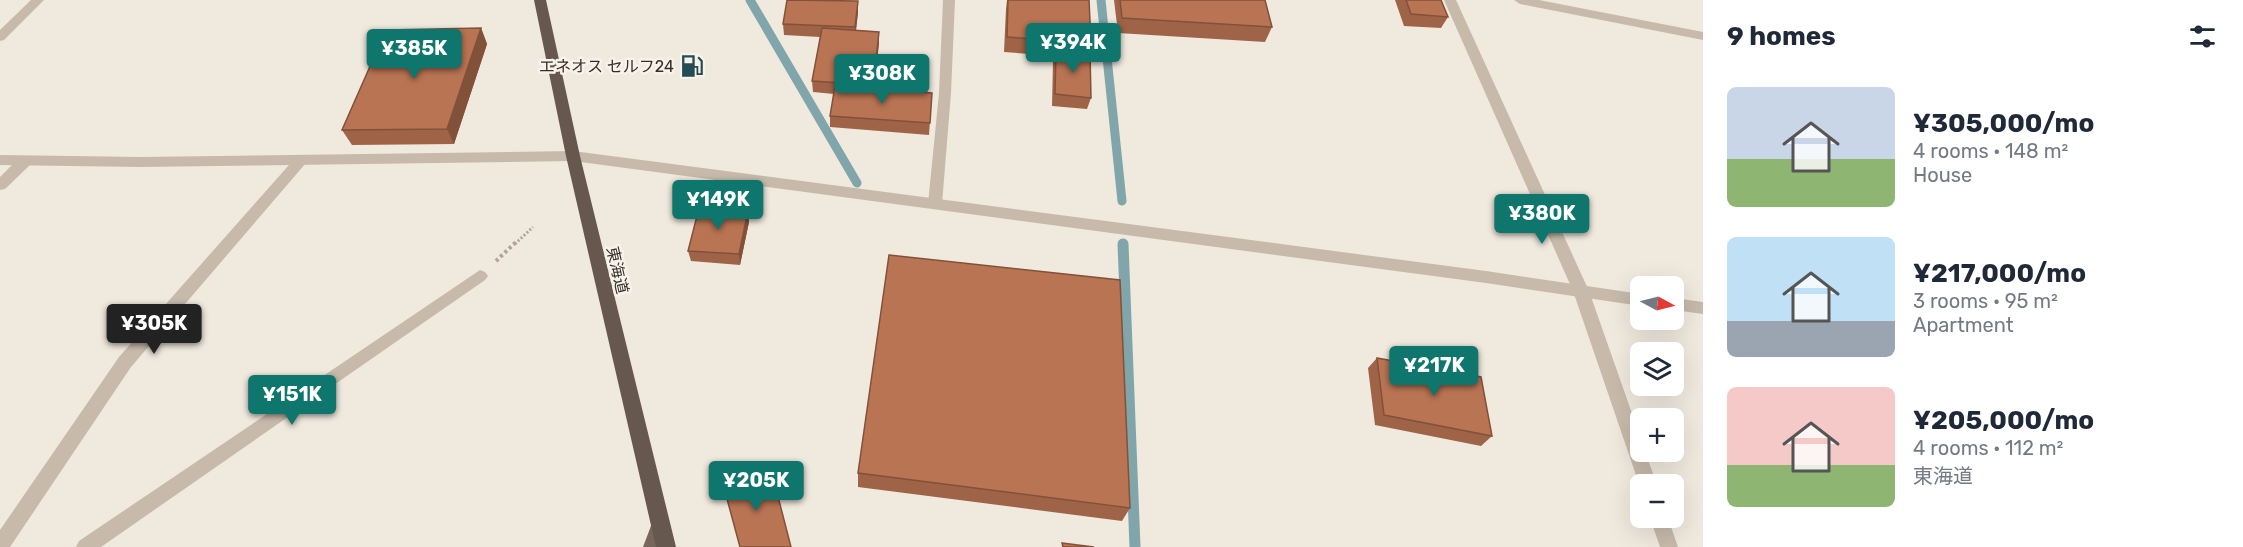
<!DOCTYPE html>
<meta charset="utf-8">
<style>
:root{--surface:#fff;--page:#f2f2f3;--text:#1f2937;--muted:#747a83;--accent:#0f766e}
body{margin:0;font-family:Rubik,"Noto Sans JP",sans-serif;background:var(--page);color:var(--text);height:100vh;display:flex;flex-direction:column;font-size:22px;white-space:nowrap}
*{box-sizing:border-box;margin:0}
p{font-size:20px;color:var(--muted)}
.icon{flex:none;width:33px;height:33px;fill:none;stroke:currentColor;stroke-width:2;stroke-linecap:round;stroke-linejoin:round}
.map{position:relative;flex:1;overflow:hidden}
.sheet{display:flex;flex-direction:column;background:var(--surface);width:540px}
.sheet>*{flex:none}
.needle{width:39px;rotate:97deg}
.tools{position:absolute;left:1630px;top:276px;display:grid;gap:12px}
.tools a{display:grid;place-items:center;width:54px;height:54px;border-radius:9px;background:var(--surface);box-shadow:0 6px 24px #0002;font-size:30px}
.price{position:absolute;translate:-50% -51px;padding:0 14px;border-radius:6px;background:var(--accent);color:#fff;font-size:20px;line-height:39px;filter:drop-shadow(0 2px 3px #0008)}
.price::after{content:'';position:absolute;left:50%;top:36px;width:18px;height:14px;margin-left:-9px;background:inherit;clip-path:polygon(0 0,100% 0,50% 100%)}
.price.current{background:#222;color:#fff}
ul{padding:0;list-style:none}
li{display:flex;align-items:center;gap:18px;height:150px;padding:0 24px}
li span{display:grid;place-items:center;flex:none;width:168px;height:120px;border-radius:9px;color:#555}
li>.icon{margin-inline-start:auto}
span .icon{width:72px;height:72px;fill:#fffc;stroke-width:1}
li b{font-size:26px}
h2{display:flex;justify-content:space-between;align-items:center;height:72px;padding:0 24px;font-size:26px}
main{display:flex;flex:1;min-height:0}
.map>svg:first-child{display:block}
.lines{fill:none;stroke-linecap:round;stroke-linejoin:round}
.stream-far1{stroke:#80a5aa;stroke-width:9}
.stream{stroke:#80a5aa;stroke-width:11}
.path-far1{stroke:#b2a496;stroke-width:3;stroke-dasharray:2 2;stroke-linecap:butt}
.path{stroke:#b2a496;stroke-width:4;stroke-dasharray:3 3;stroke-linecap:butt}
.minor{fill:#c7baab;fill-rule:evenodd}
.tertiary{fill:#c7baab;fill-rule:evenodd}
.primary{fill:#76675c;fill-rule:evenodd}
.trunk{fill:#66584f;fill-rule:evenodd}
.wall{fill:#9f6447}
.shaded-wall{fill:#82513a}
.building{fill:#b97453;stroke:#82513a;stroke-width:1.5}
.labels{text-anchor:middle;stroke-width:5;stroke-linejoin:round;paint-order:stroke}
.poi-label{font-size:16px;fill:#352e2a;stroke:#f8f3ea;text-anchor:end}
.street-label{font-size:16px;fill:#352e2a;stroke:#f8f3ea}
</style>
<main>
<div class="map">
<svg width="1703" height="547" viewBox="0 0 1703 547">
<rect width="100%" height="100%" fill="#f0e9de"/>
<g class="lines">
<path class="stream-far1" d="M 750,0 L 857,183
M 1101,0 L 1122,201"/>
<path class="stream" d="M 1123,244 L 1135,547"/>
<path class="path-far1" d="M 515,244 L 533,227"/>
<path class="path" d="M 496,261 L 516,242"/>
<path class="minor" d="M 31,0 L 44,0 L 4,40 L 0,41 L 0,30 Z
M 943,0 L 955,0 L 951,93 L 942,204 L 935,209 L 928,204 L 939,93 Z
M 1444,0 L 1456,0 L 1589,291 L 1641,439 L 1641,452 L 1645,452 L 1657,484 L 1641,484 L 1641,488 L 1639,484 L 1573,291 Z
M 1514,0 L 1539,0 L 1703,32 L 1703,40 L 1520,4 Z
M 301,155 L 308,160 L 306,163 L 131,367 L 10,547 L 0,547 L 0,530 L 119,357 L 296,157 Z
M 25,156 L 32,161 L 30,165 L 5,189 L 0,190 L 0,177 L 20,157 Z
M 480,270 L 485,272 L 488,276 L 485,280 L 101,547 L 76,547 L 79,541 Z
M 1650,518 L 1668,518 L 1678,547 L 1660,547 Z"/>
<path class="tertiary" d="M 573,151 L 1486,271 L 1641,294 L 1641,306 L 1486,283 L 573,161 L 141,167 L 0,165 L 0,155 L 141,157 Z
M 1674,298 L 1703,302 L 1703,314 L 1674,310 Z"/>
<path class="primary" d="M 660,515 L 666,518 L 669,524 L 661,547 L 643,547 L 654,518 Z"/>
<path class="trunk" d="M 534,0 L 546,0 L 580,156 L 676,547 L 656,547 L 566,156 Z"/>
</g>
<path class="wall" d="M 1007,0 L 1089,0 L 1091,43 L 1088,53 L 1091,98 L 1087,109 L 1052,106 L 1053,61 L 1055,56 L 1004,52 L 1006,9 Z
M 1114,0 L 1265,0 L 1272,27 L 1265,42 L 1118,33 Z
M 1395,0 L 1441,0 L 1448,17 L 1441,28 L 1404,26 Z
M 858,12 L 856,30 L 879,32 L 879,43 L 874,88 L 932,93 L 929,135 L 830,127 L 830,116 L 834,94 L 813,92 L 812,81 L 820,37 L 784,35 L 783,24 Z
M 481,28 L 487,44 L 454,144 L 352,145 L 342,130 Z
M 748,211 L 749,222 L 740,265 L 691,261 L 688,251 Z
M 1377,358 L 1492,436 L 1481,446 L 1375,425 L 1368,368 Z
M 858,473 L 1130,508 L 1122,521 L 858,487 Z"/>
<path class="shaded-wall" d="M 858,1 L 858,12 L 855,39 L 855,27 Z
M 481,28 L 487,44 L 454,144 L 447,129 Z
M 879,32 L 879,43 L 873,96 L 873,85 Z
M 748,211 L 749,222 L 740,265 L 739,254 Z"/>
<path class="building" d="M 787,0 L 858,1 L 855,27 L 783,24 Z
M 1008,0 L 1089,0 L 1091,43 L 1007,37 Z
M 1120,0 L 1265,0 L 1272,27 L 1122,18 Z
M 1406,0 L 1441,0 L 1448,17 L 1411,14 Z
M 481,28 L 447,129 L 342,130 L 386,30 Z
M 822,28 L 879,32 L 873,85 L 812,81 Z
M 1056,50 L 1090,53 L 1091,98 L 1055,94 Z
M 835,86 L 932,93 L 930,123 L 830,116 Z
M 699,208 L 748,211 L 739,254 L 688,251 Z
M 889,255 L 1120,280 L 1130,508 L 858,473 Z
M 1377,358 L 1481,377 L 1492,436 L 1384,415 Z
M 720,473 L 774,481 L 791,547 L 740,547 Z
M 1062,543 L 1094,547 L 1063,547 Z"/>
<defs>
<g id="fuel-bare" transform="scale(1.8)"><path d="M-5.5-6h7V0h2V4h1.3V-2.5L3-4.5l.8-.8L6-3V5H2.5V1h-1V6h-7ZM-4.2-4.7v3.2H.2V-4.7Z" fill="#244c53" stroke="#f8f3ea" stroke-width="2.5" paint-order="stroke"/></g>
</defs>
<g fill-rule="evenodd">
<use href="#fuel-bare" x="692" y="66"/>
</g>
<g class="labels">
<g class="poi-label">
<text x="674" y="72">エネオス セルフ24</text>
</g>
<g class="street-label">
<text transform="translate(618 270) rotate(77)" y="6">東海道</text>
</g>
</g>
</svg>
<div class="tools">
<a><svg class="needle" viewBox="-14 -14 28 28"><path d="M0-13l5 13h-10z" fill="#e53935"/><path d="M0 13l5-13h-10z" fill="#747a83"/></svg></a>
<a><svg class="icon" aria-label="layers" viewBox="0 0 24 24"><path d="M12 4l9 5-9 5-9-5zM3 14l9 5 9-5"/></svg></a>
<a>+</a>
<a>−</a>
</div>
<b class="price" style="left:1073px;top:74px">¥394K</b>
<b class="price" style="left:414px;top:80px">¥385K</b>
<b class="price" style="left:882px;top:105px">¥308K</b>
<b class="price" style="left:718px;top:231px">¥149K</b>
<b class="price" style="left:1542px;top:245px">¥380K</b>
<b class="price current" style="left:154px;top:355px">¥305K</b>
<b class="price" style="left:1434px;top:397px">¥217K</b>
<b class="price" style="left:292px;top:426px">¥151K</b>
<b class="price" style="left:756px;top:512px">¥205K</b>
</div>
<section class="sheet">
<h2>9 homes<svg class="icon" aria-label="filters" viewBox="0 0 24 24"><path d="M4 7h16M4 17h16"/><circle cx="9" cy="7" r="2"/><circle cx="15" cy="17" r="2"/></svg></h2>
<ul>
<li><span style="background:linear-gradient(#c9d6e8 60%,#8fb573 0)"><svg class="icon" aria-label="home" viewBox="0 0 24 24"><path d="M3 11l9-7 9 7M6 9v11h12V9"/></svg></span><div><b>¥305,000/mo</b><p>4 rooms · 148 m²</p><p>House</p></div></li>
<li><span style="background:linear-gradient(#bfe0f5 70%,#9aa5b1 0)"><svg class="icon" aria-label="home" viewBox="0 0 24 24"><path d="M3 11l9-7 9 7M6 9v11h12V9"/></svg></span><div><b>¥217,000/mo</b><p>3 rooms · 95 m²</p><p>Apartment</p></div></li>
<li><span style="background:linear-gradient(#f6c9c9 65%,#8fb573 0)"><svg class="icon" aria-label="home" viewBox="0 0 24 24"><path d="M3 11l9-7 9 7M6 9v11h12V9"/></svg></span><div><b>¥205,000/mo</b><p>4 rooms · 112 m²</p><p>東海道</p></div></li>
</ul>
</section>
</main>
